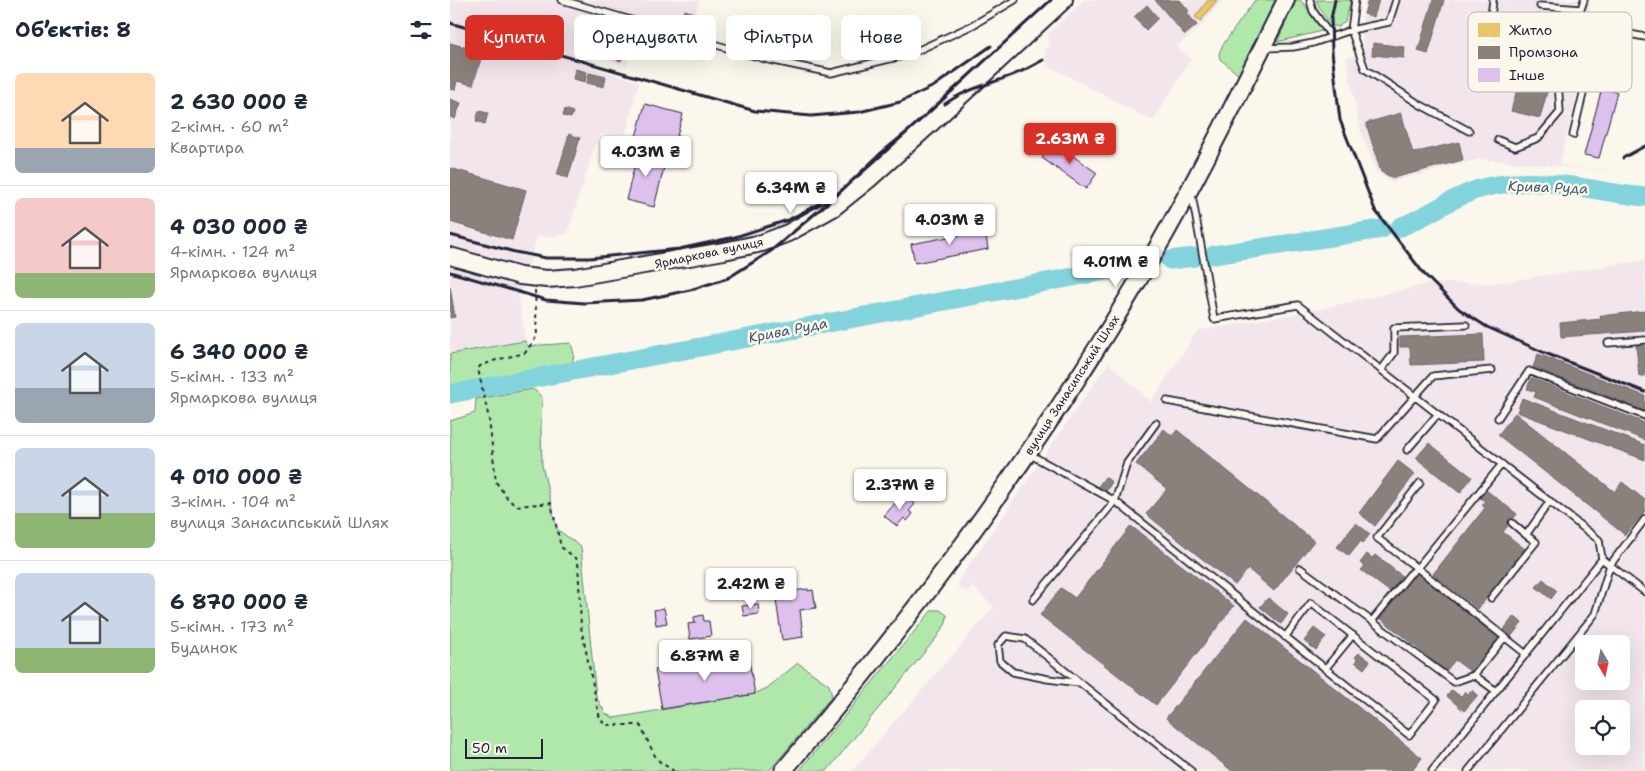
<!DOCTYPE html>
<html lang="uk">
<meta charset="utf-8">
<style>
:root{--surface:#fff;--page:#f6f6f7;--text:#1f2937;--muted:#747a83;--line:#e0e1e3;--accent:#d93025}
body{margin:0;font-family:"Shantell Sans",sans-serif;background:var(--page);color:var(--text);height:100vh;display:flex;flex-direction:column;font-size:19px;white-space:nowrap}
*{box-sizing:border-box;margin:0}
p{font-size:16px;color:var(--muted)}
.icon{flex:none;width:28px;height:28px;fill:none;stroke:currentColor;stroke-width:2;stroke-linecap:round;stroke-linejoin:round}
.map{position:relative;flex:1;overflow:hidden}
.side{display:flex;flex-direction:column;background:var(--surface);width:450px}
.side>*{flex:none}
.guide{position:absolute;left:15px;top:15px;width:475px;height:45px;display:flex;gap:10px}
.needle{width:32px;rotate:171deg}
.controls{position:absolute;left:1125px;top:635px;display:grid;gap:10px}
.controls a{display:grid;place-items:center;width:55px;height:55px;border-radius:8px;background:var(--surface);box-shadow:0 5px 20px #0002;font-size:25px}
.scale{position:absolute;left:15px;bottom:12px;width:78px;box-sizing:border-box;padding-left:5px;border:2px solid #22223b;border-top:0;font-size:14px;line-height:18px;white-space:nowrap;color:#22223b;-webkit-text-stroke:4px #fbf7ec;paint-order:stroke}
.price{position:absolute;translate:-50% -42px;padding:0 11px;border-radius:5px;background:#fff;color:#222;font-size:16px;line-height:32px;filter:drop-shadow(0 1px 2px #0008)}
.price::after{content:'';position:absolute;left:50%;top:30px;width:15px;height:11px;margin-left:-8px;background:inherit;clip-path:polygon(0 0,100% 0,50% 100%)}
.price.on{background:var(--accent);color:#fff}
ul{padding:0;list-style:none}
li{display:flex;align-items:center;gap:15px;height:125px;padding:0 15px}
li+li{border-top:1px solid var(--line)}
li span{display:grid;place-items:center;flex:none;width:140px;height:100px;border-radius:8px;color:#555}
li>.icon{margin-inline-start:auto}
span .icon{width:60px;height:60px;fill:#fffc;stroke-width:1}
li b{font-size:21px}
h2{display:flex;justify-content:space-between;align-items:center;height:60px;padding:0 15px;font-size:21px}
.pill{padding:0 18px;border-radius:8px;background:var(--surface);box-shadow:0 5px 20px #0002;font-size:18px;line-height:45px}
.pill.on{background:var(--accent);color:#fff}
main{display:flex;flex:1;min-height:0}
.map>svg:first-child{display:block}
.built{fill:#f2e6ec;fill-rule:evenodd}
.green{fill:#b0e8ac;stroke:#698574}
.homes{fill:#e9c46a;stroke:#ad935c}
.industry{fill:#8a817c;stroke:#6b6468}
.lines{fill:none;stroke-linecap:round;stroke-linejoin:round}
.river{stroke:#82d3db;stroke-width:19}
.building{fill:#dec0ed;stroke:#22223b}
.lane-casing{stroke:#22223b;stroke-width:9}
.secondary-casing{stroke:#22223b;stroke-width:20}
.path{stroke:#22223b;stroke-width:2;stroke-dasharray:4 4;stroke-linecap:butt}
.lane{stroke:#fbf7ec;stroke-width:5.5}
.secondary{stroke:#fbf7ec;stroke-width:16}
.rail{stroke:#22223b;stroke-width:3}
.labels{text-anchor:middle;stroke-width:5;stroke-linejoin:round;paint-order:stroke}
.street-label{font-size:12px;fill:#22223b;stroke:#fbf7ec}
.water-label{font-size:14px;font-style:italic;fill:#3f576b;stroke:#fbf7ec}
.key{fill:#fbf7ec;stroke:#bab7b7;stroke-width:1}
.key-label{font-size:14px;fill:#22223b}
</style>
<main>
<section class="side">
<h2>Об’єктів: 8<svg class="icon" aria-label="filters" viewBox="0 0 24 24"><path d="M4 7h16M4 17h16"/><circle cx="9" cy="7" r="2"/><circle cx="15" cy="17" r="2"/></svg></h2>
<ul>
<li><span style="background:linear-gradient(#ffd9b3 75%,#9aa5b1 0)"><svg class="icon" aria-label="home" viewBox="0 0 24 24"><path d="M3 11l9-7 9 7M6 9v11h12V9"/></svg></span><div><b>2 630 000 ₴</b><p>2-кімн. · 60 m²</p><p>Квартира</p></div></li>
<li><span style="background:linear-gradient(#f6c9c9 75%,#8fb573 0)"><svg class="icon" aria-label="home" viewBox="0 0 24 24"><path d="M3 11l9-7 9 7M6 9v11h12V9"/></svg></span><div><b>4 030 000 ₴</b><p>4-кімн. · 124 m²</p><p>Ярмаркова вулиця</p></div></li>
<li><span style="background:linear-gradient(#c9d6e8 65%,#9aa5b1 0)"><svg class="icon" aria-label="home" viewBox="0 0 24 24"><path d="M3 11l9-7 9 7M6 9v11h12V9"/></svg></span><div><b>6 340 000 ₴</b><p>5-кімн. · 133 m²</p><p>Ярмаркова вулиця</p></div></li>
<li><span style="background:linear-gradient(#c9d6e8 65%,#8fb573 0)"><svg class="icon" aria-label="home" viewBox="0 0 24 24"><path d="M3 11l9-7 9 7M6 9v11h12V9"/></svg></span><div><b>4 010 000 ₴</b><p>3-кімн. · 104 m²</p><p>вулиця Занасипський Шлях</p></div></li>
<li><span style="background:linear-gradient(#c9d6e8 75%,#8fb573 0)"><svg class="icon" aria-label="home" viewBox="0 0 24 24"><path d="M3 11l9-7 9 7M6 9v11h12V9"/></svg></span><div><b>6 870 000 ₴</b><p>5-кімн. · 173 m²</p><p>Будинок</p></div></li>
</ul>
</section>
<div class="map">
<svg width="1195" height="771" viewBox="0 0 1195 771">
<rect width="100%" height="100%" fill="#fbf7ec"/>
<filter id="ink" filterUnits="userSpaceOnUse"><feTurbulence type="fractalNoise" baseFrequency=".02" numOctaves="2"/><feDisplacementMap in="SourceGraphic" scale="10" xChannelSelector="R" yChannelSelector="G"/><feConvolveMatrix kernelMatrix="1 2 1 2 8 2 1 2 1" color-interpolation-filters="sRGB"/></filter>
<g filter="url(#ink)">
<path class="built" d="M 0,0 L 249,0 L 236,48 L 186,34 L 177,66 L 143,56 L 140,67 L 189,82 L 176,133 L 148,135 L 117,235 L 87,237 L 69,296 L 75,341 L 0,354 Z
M 634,0 L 772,0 L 753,24 L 726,47 L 741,59 L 703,121 L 597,65 L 594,50 L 600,44 L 598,34 Z
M 915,0 L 1141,0 L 1139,8 L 1144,28 L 1109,165 L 1195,174 L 1029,159 L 942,182 L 927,173 L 910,129 L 896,57 L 913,54 L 912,19 Z
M 1195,260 L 1195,771 L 402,771 L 544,607 L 523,587 L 517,591 L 513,591 L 508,587 L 508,581 L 658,363 L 701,402 L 747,331 L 869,309 L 982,283 L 1047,283 ZM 1134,644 L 1171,644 L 1171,681 L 1134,681 ZM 1134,709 L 1171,709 L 1171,746 L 1134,746 Z"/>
<path class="green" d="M 805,0 L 826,0 L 823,12 L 790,76 L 770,59 L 769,54 L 772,46 Z
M 846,0 L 850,0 L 855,5 L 872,31 L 827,42 Z
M 866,0 L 901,0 L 895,21 L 889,27 C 877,27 871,9 866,0 Z
M 75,341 L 78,346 L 121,343 L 124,354 L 122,365 L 0,389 L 0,354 Z
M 83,389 L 92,397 L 91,429 L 92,465 L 107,529 L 131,547 L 146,697 L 156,714 L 164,718 L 304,694 L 317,688 L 348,663 L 379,685 L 382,696 L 319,771 L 0,771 L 0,421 L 25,413 L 26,399 Z
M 482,610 L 490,610 L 497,615 L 496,623 L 487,637 L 377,771 L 349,771 Z"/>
<path class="homes" d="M 758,0 L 767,0 L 751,21 L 745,17 Z"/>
<path class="industry" d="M 705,0 L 730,0 L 739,11 L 737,13 L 747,25 L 735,35 Z
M 918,0 L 929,0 L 924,17 L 914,14 Z
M 983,0 L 994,0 L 978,54 L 968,51 Z
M 697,5 L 708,18 L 696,30 L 684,17 Z
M 234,10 L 244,13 L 241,24 L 231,22 Z
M 1088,14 L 1116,22 L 1090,118 L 1061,111 Z
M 0,43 L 33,52 L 23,85 L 7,81 L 5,90 L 0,89 Z
M 923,43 L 955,47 L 954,58 L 922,55 Z
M 165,48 L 175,51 L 171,61 L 161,58 Z
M 125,69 L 137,72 L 135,82 L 123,79 Z
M 139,73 L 156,77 L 154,87 L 137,83 Z
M 0,99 L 11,103 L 5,119 L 0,117 Z
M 115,109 L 123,112 L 121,118 L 113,116 Z
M 29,111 L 38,113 L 35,124 L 26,121 Z
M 951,113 L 963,153 L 1009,142 L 1013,160 L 943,178 L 931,172 L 916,123 Z
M 119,134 L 130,138 L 118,178 L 107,175 Z
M 0,168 L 76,190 L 62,240 L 0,222 Z
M 0,286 L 5,317 L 0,318 Z
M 1195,311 L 1195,331 L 1111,337 L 1110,323 L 1151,319 L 1150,316 Z
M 1033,334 L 1034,362 L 961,365 L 960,347 L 950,347 L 950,337 Z
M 1186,345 L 1195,345 L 1195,376 L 1189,376 Z
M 1088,354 L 1195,396 L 1195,411 L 1083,367 Z
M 1081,378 L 1195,423 L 1195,440 L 1084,397 L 1086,392 L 1077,389 Z
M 1072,398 L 1195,445 L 1195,460 L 1067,412 Z
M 1065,413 L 1165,492 L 1172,482 L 1195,500 L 1195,511 L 1175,535 L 1048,435 Z
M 714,429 L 722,436 L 727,430 L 864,541 L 824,591 L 798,569 L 785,585 L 696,514 L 717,489 L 686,464 Z
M 979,443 L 1022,477 L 1010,493 L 966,458 Z
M 948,461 L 965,474 L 925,526 L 909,513 Z
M 655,477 L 662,482 L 655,493 L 647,488 Z
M 1036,490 L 1067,514 L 1053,532 L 1075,549 L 1028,609 L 983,574 L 1035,508 L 1032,505 L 1035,501 L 1030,498 Z
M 906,523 L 920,534 L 913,543 L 911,541 L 899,556 L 887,547 Z
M 681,526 L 784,606 L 706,705 L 590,615 L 611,588 L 625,598 Z
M 917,554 L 922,558 L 925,555 L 952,576 L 940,592 L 911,570 L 915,566 L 910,563 Z
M 967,573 L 1048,638 L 1021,672 L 1005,660 L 996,671 L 930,618 Z
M 1093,579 L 1107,591 L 1101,599 L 1086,587 Z
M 818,598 L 838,614 L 831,624 L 810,607 Z
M 1064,616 L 1072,623 L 1060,638 L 1052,632 Z
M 797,618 L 972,758 L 962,771 L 782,771 L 716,718 Z
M 864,628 L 876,637 L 866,650 L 854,641 Z
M 909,653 L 920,661 L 914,669 L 905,662 L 907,659 L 905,657 Z
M 1002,690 L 1011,697 L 1015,691 L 1018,694 L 1022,690 L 1028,695 L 1014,711 L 997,696 Z"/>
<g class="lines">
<path class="river" d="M 950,227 C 977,217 1000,198 1029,189 C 1085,173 1139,191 1195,197
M 764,255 L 932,229
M 720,260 L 745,257
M 0,394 L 676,267"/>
</g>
<path class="building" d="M 1152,88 L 1167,92 L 1149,158 L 1134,155 Z
M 195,104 L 233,114 L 224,147 L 186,137 Z
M 603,142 L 647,173 L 636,189 L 592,158 Z
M 189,148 L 217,156 L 204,207 L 176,200 Z
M 535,230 L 538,249 L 465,263 L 461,244 Z
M 453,494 L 465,504 L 459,511 L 463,514 L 457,521 L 454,518 L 447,526 L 434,516 Z
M 319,573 L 321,586 L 310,588 L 309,585 L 304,586 L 302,576 Z
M 358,589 L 358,591 L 363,590 L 366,608 L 350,610 L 353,637 L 332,640 L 325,593 Z
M 308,604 L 309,614 L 294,616 L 292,606 Z
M 214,608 L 217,623 L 206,625 L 204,610 Z
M 253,615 L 254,621 L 259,621 L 261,636 L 240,639 L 238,624 L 245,623 L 244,617 Z
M 298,655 L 305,694 L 212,709 L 205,670 Z"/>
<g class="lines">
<g class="lane-casing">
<path id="lane" d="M 112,0 L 315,59 L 381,73 L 460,54 L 523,25 L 565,0
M 860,0 L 863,11 L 881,36
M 905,0 L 901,30 L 915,69 L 969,104 L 1019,131
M 1090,6 L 1131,9 L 1134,0
M 1040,24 L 1043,0
M 814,48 L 843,47 L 863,43 L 901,30 L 939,22 L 946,0
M 1123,135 L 1149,28 L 1195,37
M 1048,140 L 1065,147 L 1088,138 L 1110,112 L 1108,80 L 1121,29 L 1131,9
M 742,195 L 764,319 L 848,305 L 1149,540 L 1152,559
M 1158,343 L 1195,340
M 932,369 L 944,353 L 944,328 L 1016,325
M 717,401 L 927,439 L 983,376 L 1042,370
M 1048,418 L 1079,371 L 1195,416
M 957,450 L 988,414
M 579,454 L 665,501 L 959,735 L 986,700 L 861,603 L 835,637
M 970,483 L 927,538 L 967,568 L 1052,464
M 1062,523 L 1076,535
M 850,568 L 1004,682 L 1024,675 L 1046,691
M 1041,598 L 1086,542 L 1076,535 L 1100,501
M 583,600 L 665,501 L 677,463 L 706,423
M 922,621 L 959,575 L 967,568 L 1076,654
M 875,669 L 903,635
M 1024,675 L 1055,637
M 630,683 L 598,679 L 563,672 L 550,661 L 548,645 L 556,636 L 575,639 L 741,771
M 982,771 L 1152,559 L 1195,592
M 1018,771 L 1145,614 L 1160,565 L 1195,519"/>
</g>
<g class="secondary-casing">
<path id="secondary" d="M 0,256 L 70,276 L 97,279 L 125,277 L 274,251 L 312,243 L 338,233 L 383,208 L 418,180 L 488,117 L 614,0
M 333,771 C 464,617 586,454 689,279 C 743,189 789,94 836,0"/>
</g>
<path class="path" d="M 85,290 L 87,336 L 75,353 L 46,360 L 30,366 L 28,369 L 39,419 L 46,482 L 58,499 L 66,506 L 101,503 L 111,547 L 128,560 L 131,627 L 150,719 L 156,725 L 190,725 L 205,756 L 210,762 L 224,771"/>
<use href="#lane" class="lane"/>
<use href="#secondary" class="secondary"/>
<path class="rail" d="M 885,0 L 881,19 L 882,52 L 890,120 L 925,210 L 974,274 L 1009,309 L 1037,327 L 1095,353 L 1195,392
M 0,23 L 305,111 L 361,116 L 409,112 L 450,102 L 484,86 L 541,46
M 495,104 C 518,87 547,83 572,71 C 579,68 586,64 593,60
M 1173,158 L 1195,146
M 0,235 L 65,252 L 96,258 L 140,258 L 229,249 L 285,237 L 338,220 L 370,203
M 0,272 L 96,300 L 134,303 L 192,300 L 240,290 L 278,278 L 321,251 L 388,194 L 430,154 L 457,132 L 601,0"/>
</g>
</g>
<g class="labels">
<g class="street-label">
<text transform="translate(259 253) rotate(-12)" y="4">Ярмаркова вулиця</text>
<text transform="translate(622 385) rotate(-57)" y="4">вулиця Занасипський Шлях</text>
</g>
<g class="water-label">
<text transform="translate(1098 187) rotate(2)" y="5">Крива Руда</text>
<text transform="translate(338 330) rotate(-11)" y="5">Крива Руда</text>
</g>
</g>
<rect x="1018" y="12" width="164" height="80" rx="8" class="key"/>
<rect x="1028" y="23" width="22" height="14" fill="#e9c46a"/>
<rect x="1028" y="46" width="22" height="13" fill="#8a817c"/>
<rect x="1028" y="68" width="22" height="14" fill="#dec0ed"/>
<g class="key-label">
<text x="1059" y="35">Житло</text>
<text x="1059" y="57">Промзона</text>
<text x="1059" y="80">Інше</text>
</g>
</svg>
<div class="controls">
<a><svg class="needle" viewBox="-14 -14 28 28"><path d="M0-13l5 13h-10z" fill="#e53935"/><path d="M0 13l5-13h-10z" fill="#747a83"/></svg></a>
<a><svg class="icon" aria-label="locate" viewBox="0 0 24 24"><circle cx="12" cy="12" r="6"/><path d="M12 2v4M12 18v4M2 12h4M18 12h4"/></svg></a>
</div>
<div class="scale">50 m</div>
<b class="price on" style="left:620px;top:165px">2.63M ₴</b>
<b class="price" style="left:196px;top:178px">4.03M ₴</b>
<b class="price" style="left:341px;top:214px">6.34M ₴</b>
<b class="price" style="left:500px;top:246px">4.03M ₴</b>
<b class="price" style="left:666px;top:288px">4.01M ₴</b>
<b class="price" style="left:450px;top:511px">2.37M ₴</b>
<b class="price" style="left:301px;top:610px">2.42M ₴</b>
<b class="price" style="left:255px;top:682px">6.87M ₴</b>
<div class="guide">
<a class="pill on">Купити</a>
<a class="pill">Орендувати</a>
<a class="pill">Фільтри</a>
<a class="pill">Нове</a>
</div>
</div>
</main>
